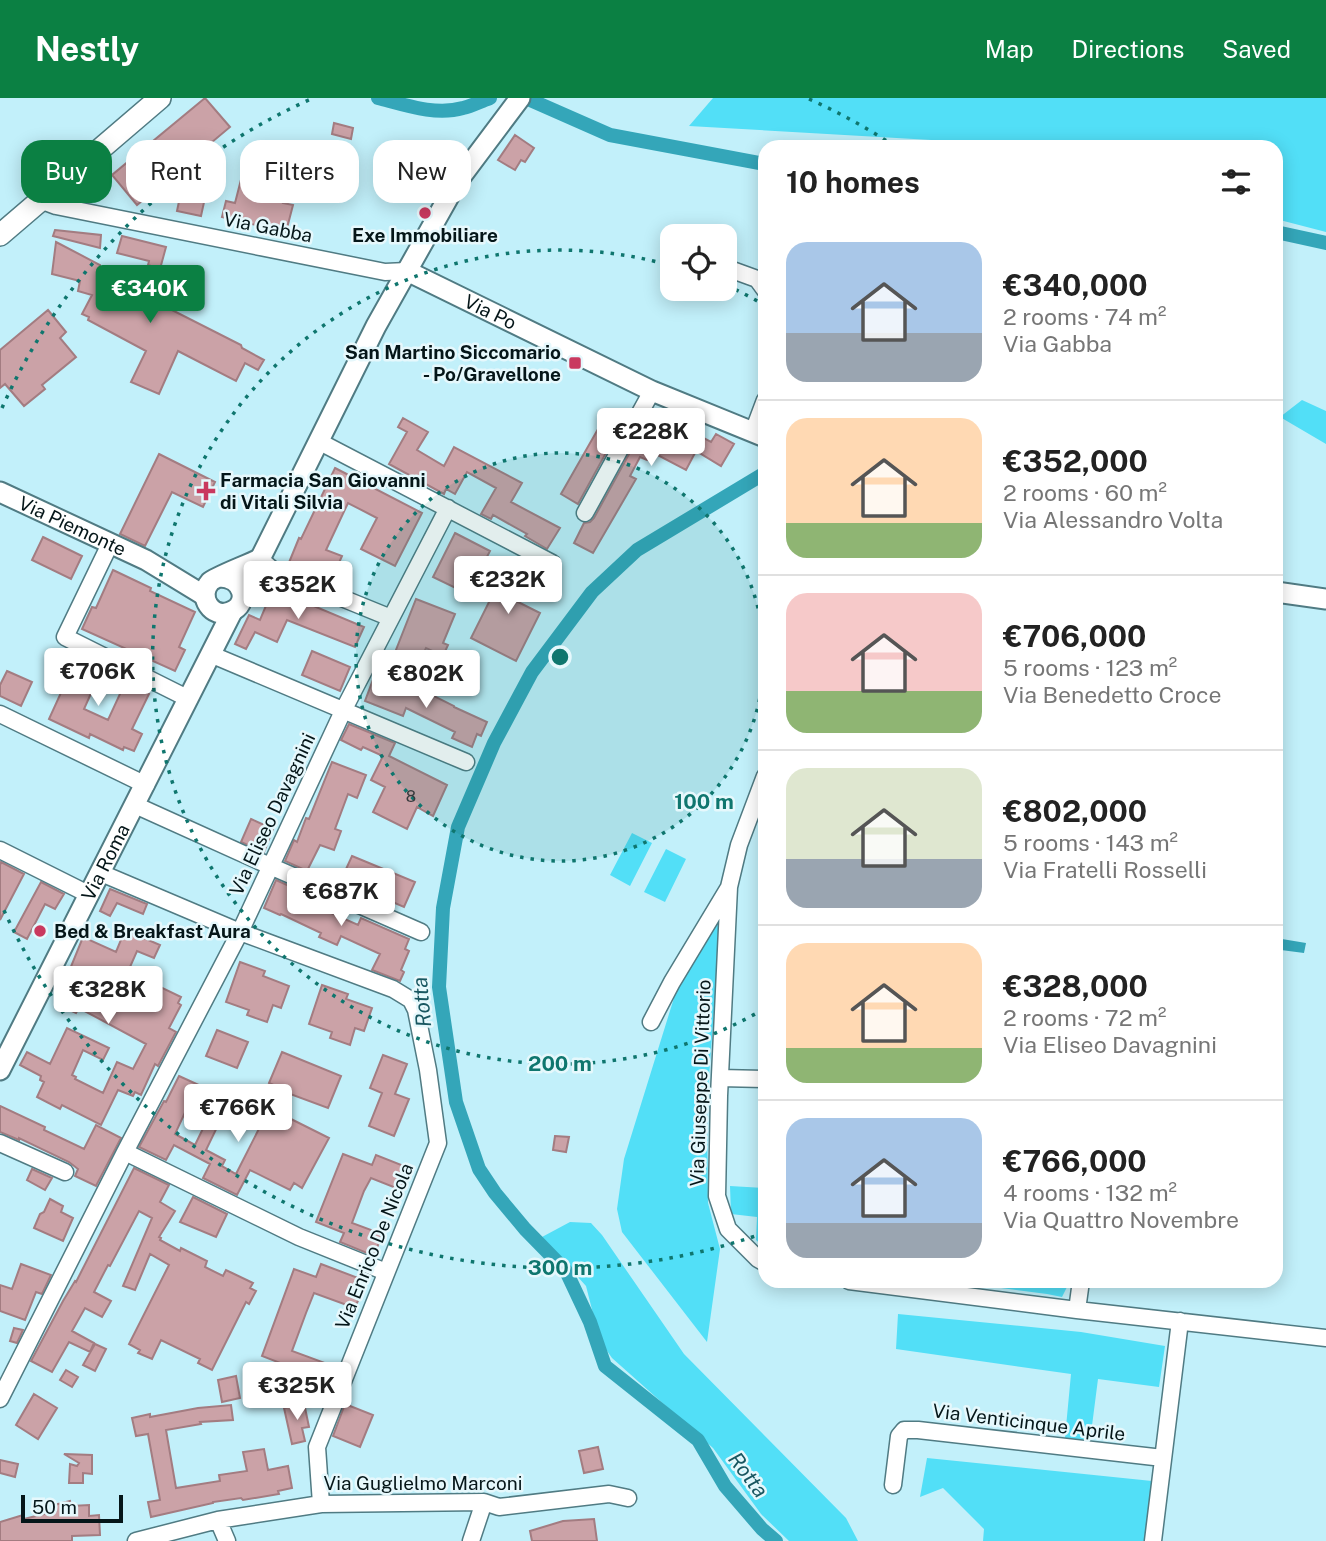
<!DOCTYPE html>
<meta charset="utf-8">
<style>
:root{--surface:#fff;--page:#f6f6f6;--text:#222;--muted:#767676;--line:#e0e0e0;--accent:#0b8043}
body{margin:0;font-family:"Public Sans",sans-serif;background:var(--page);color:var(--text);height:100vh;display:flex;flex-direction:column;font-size:26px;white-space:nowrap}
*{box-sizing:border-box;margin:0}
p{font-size:23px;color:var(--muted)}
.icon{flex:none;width:38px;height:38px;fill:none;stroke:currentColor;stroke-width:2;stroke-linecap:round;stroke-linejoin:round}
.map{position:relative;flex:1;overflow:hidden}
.drawer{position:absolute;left:758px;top:42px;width:525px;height:1148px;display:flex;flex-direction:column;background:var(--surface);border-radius:21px;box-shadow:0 4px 18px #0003}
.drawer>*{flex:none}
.hud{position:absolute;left:21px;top:42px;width:632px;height:63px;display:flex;gap:14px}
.buttons{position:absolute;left:660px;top:126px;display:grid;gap:14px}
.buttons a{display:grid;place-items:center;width:77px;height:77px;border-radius:14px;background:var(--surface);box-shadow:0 4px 18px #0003;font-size:35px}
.scale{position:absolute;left:21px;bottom:18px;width:102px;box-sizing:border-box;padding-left:7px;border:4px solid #051619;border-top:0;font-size:19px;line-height:24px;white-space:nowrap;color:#051619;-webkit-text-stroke:5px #e6f8fc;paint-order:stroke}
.price{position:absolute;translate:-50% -60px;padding:0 16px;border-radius:7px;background:#fff;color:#222;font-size:23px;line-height:46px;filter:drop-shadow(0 2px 4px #0008)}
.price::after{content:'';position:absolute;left:50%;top:42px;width:21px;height:16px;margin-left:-10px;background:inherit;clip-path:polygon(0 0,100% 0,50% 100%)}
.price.selected{background:var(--accent);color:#fff}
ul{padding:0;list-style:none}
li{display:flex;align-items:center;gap:21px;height:175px;padding:0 28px}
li+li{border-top:2px solid var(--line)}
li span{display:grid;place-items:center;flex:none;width:196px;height:140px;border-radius:21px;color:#555}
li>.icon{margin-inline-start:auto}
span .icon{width:84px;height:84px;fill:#fffc;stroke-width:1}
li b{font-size:30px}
h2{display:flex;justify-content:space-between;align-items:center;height:84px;padding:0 28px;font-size:30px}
.tag{padding:0 24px;border-radius:21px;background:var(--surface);box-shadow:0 4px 18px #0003;font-size:24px;line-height:63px}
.tag.selected{background:var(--accent);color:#fff}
header{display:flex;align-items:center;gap:42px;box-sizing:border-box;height:98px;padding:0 35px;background:var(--accent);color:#fff}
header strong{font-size:33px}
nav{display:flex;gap:38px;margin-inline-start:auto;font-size:24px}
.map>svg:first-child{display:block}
.green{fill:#52dff7}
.water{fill:#34a6b9}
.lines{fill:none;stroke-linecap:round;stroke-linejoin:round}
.canal{stroke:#34a6b9;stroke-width:14}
.building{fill:#cba2a7;stroke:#a37c81;stroke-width:2}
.minor-casing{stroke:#507b83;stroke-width:19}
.tertiary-casing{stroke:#507b83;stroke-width:23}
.secondary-casing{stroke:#507b83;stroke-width:24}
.minor{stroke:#fff;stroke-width:16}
.tertiary{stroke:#fff;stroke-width:19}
.secondary{stroke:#fff;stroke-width:21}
.ring{fill:none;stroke:#0f766e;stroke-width:3.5;stroke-dasharray:3.5 7}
.poi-dot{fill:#c9395f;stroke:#e6f8fc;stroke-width:2.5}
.labels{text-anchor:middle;stroke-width:5;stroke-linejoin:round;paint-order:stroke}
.number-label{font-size:16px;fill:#36393c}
.street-label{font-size:19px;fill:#051619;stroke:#e6f8fc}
.poi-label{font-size:19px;font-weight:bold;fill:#051619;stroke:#e6f8fc;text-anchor:start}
.water-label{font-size:21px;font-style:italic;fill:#195761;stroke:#e6f8fc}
.centre{fill:#0f766e;stroke:#e6f8fc;stroke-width:3.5}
.ring-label{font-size:21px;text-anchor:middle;font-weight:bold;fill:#0f766e;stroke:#e6f8fc;stroke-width:5;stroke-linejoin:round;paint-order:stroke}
</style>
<header>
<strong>Nestly</strong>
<nav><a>Map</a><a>Directions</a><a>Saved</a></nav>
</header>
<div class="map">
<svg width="1326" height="1443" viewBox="0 0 1326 1443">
<rect width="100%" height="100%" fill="#c2f0fa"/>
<path class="green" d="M 713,0 L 1326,0 L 1326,134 L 1276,121 L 1276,49 L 1025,49 L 1018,47 L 689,28 Z
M 1302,302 L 1326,313 L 1326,346 L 1280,319 Z
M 632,735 L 652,745 L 630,788 L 610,777 Z
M 666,751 L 686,761 L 665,804 L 644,794 Z
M 721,820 L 707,1005 L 708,1105 L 720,1151 L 707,1244 L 622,1134 L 617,1111 L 624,1061 L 678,887 Z
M 730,1088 L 765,1090 L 765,1150 L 756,1142 L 757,1119 L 731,1116 Z
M 570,1124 L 591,1125 L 602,1137 L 684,1256 L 846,1420 L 858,1443 L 789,1443 L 761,1416 L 713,1350 L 612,1260 L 600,1243 L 586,1188 L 542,1139 Z
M 948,1183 L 1070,1183 L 1062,1199 L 1047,1196 Z
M 898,1216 L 1081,1234 L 1165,1248 L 1159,1289 L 1098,1281 L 1089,1351 L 1064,1350 L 1071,1276 L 896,1251 Z
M 927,1360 L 1152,1383 L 1145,1443 L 983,1443 L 984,1431 L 943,1390 L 920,1399 Z"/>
<path class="water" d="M 1282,841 L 1306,845 L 1304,855 L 1281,852 Z"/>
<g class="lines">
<path class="canal" d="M 378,0 C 405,7 436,18 463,10 C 472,8 481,3 490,0
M 526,0 L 610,37 L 765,66
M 1276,134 L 1326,145
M 765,375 L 637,452 L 592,494 L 532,574 L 494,645 L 458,729 L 443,810 L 439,889 L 456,1004 L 479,1071 L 495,1095 L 525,1131 L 566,1173 L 590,1224 L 605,1268 L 698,1342 L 725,1388 L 762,1431 L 776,1443"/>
</g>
<path class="building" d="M 205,0 L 230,29 L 137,107 L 112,77 Z
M 334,25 L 353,30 L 351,41 L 332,36 Z
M 515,37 L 534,50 L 525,64 L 521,62 L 515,72 L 498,62 Z
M 245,66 L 292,79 L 283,105 L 293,107 L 286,134 L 222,119 L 226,103 L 235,105 Z
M 186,70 L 221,78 L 216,98 L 206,95 L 201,118 L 177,113 Z
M 55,132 L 101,137 L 100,150 L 53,138 Z
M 122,138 L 166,149 L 160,171 L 148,167 L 149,163 L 117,155 Z
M 56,144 L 100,167 L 98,208 L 103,209 L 112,174 L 140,189 L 141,186 L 168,201 L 164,208 L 241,247 L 242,250 L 264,262 L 258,272 L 245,265 L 236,283 L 178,253 L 159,296 L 131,284 L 146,253 L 88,222 L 89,219 L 82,216 L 92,197 L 78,193 L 80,183 L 52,176 Z
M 48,212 L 66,234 L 60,240 L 76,259 L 42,287 L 45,291 L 24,308 L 5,286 L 0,290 L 0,252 Z
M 652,314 L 682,331 L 683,329 L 711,344 L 716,336 L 734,346 L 721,368 L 696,353 L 686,372 L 652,354 L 647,362 L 640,359 L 630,378 L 636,381 L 593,455 L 574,445 L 584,425 L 590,424 L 594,420 Z
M 403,320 L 428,334 L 417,352 L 444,368 L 454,349 L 522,385 L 511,404 L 560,430 L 547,451 L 525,438 L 527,436 L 493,417 L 491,421 L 481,416 L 496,390 L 467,374 L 455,396 L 446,391 L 444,396 L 389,366 L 407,334 L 398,329 Z
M 602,324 L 618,333 L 578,406 L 561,396 Z
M 159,356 L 215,384 L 203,409 L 172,394 L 145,448 L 120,436 Z
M 335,370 L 422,415 L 395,468 L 361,451 L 377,420 L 348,405 L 326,452 L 342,458 L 335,474 L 329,471 L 325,482 L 288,467 L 299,440 L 301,441 Z
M 455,435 L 490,453 L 468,496 L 433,479 Z
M 43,439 L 82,458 L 71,481 L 32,462 Z
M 513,463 L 525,469 L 524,472 L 532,476 L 518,504 L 540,515 L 516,563 L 471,540 L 495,492 L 497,493 Z
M 113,472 L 151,490 L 150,493 L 195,514 L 179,549 L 185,552 L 175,573 L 82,531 L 92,509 L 96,510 Z
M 273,491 L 364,529 L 355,549 L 287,522 L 277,544 L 255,534 L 246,551 L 235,546 L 249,517 L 260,522 Z
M 416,501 L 455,516 L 443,545 L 448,547 L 443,558 L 426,550 L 418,567 L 394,557 Z
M 312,553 L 350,569 L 340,593 L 302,577 Z
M 71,560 L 101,573 L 84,611 L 108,622 L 125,585 L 149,596 L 132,631 L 142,636 L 134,653 L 124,649 L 123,652 L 90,636 L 89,640 L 49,621 L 65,586 L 60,583 Z
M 7,573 L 32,584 L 21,608 L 0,598 L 0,587 Z
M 374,579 L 424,598 L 426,594 L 454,608 L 454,609 L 487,624 L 481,638 L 477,636 L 472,649 L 452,640 L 455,634 L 406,610 L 403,618 L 365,603 Z
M 349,626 L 395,645 L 389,658 L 447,687 L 433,718 L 417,709 L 407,731 L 373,714 L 385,689 L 371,682 L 383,658 L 363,649 L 361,652 L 341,642 Z
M 332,664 L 366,677 L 357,700 L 348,696 L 335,731 L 341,733 L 334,752 L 320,747 L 307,773 L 285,763 L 294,742 L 297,744 L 306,720 L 309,721 Z
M 251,721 L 273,731 L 264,754 L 241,744 Z
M 352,758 L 415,784 L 404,809 L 341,782 Z
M 1,764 L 24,776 L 0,822 L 0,767 Z
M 276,782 L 325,804 L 322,811 L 358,827 L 361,820 L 409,841 L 405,851 L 409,853 L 401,872 L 404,874 L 400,883 L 372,872 L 380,856 L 341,838 L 337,847 L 319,839 L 321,835 L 281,816 L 280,817 L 264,810 Z
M 41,784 L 64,796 L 55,811 L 45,806 L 27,841 L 14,834 Z
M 110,791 L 147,806 L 143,816 L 117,805 L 110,818 L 100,813 Z
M 125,832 L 160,847 L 154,860 L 137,853 L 126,878 L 144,887 L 146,882 L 181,899 L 178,905 L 181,907 L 169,930 L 176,934 L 158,968 L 155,966 L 141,997 L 135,994 L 133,998 L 118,992 L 101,1027 L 62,1007 L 60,1011 L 37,999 L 44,984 L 40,982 L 41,978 L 20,967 L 27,954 L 50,966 L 67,930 L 109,950 L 103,962 L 83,952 L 72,977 L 76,979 L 75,981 L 103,995 L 117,964 L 133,971 L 146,946 L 79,910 L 76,915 L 65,910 L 67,906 L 57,900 L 72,872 L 70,871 L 83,839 L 116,854 Z
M 240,864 L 265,873 L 263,878 L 289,888 L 281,910 L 273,907 L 267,924 L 247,917 L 249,912 L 226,904 Z
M 322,887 L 348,896 L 346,901 L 372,910 L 364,933 L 355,930 L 350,947 L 330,940 L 332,934 L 309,926 Z
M 217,932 L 248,944 L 237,970 L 206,958 Z
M 282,954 L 341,978 L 328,1010 L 282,993 L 283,991 L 269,985 Z
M 383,957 L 407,966 L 395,996 L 409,1001 L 394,1038 L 369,1028 L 382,995 L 370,990 Z
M 179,978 L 201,988 L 191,1010 L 188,1008 L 175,1036 L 195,1047 L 210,1016 L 221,1021 L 206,1052 L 225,1062 L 222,1068 L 236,1076 L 268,1013 L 280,1019 L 281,1016 L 329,1040 L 302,1090 L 294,1085 L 290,1092 L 250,1072 L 237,1097 L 203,1080 L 210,1066 L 174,1047 L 166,1062 L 139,1049 L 164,1003 L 166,1004 Z
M 0,1008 L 45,1029 L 44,1032 L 84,1051 L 96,1027 L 121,1040 L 96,1088 L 75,1078 L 78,1071 L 69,1064 L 19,1040 L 19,1042 L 0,1034 Z
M 555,1038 L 569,1039 L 566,1054 L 553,1052 Z
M 343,1056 L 372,1067 L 376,1057 L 409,1070 L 401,1092 L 371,1080 L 364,1093 L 352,1125 L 382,1136 L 374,1158 L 340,1144 L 344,1135 L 316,1124 Z
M 134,1070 L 169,1087 L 160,1104 L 175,1113 L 159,1139 L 161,1140 L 160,1142 L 180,1153 L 181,1150 L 207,1163 L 205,1169 L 223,1178 L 226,1172 L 253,1185 L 250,1190 L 256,1193 L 249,1206 L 246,1204 L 212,1272 L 198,1265 L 200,1261 L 161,1242 L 152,1261 L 138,1255 L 140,1252 L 129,1246 L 169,1167 L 150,1156 L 135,1192 L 123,1188 L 152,1120 L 139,1113 L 110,1168 L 108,1167 L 94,1194 L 111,1203 L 102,1219 L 85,1210 L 72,1233 L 94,1245 L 90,1254 L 69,1244 L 52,1274 L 31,1263 L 63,1203 L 75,1183 L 76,1184 Z
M 32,1071 L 52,1080 L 45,1092 L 27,1082 Z
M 193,1099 L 227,1116 L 216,1139 L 180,1124 Z
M 50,1101 L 63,1108 L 61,1114 L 73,1120 L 63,1143 L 34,1130 L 40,1116 L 44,1114 Z
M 21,1166 L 51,1177 L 42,1196 L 36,1194 L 25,1222 L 0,1213 L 0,1187 L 12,1191 Z
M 321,1166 L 366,1183 L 355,1210 L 314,1195 L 306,1215 L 292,1253 L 333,1268 L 323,1295 L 278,1279 L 283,1266 L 262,1258 L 294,1171 L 316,1179 Z
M 14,1230 L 23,1232 L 17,1245 L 10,1243 Z
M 95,1246 L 106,1251 L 95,1273 L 83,1267 Z
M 66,1272 L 78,1279 L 72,1289 L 60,1282 Z
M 236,1278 L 240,1300 L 222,1304 L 218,1282 Z
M 34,1296 L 57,1310 L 38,1341 L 16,1327 Z
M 304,1305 L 309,1329 L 302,1330 L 305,1343 L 292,1346 L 284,1310 Z
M 345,1306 L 373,1317 L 360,1349 L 333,1338 Z
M 231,1307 L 233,1322 L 200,1324 L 201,1326 L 166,1332 L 176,1390 L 220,1383 L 219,1377 L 247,1373 L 243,1354 L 264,1351 L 268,1372 L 288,1368 L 292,1390 L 278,1393 L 279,1396 L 243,1402 L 241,1400 L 213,1404 L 213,1405 L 151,1419 L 148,1404 L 160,1402 L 148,1336 L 136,1338 L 132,1320 L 150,1316 L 150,1319 L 198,1310 Z
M 598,1349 L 603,1371 L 584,1375 L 579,1353 Z
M 64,1356 L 92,1357 L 92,1376 L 83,1375 L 83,1385 L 69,1385 L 70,1366 L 77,1368 L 79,1365 Z
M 0,1362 L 18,1366 L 15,1379 L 0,1375 Z
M 70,1403 L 71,1408 L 89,1407 L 89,1418 L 99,1417 L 100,1437 L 72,1438 L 72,1443 L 0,1443 L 0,1424 L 23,1417 L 24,1421 L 56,1413 L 54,1407 Z
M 594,1421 L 597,1443 L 532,1443 L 530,1433 L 563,1423 Z"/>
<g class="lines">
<g class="minor-casing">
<path id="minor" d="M 40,102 L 56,108 L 385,174 L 407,173
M 724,169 L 757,181 L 765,192
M 753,334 L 765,302
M 318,343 L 552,465
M 585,415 L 652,293
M 110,446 L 65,539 L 189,601
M 260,461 L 273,472 L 391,520
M 210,556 L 466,664
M 0,616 L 146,687
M 765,678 L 739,747 L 729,789 L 719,998 L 717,1098 L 728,1131 L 758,1161 L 765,1165
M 135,707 L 270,768 L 421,834
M 0,752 L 90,797
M 101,775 L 240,834 L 393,891 L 411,902 L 416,912 L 428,972 L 438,1045 L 317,1349 L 321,1406
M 651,924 L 672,884 L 728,791
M 720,980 L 765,981
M 0,1045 L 65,1074
M 125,1054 L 299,1139 L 386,1174
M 849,1183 L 1077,1212 L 1326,1240
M 1077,1212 L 1081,1183
M 0,1301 L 125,1054 L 240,834 L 344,611 L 448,410
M 893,1387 L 899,1338 L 904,1332 L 918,1332 L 1163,1360
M 218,1422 L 227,1443
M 136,1443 L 218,1422 L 321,1406 L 484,1404 L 499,1409 L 609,1396 L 628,1400
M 471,1443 L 484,1404
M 1153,1443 L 1180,1223"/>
</g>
<g class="tertiary-casing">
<g id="tertiary">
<path id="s1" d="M 407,173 L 652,293 L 765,339"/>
<path id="s2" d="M 0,394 L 146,462 L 205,498"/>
<path d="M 220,479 C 243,479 251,506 230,514 C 212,521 197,499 210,484 C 215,479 250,466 259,461"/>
<path d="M 241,490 L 260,461 L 376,228 L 457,84 L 520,0"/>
<path d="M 1276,494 L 1326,501"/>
<path id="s3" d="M 0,972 L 232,514"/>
</g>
</g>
<g class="secondary-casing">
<path id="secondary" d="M 0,137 L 160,0"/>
</g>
<use href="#minor" class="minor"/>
<use href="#tertiary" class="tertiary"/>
<use href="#secondary" class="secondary"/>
</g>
<circle cx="560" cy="559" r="204" fill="#0f766e" fill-opacity=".12"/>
<g class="ring">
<circle cx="560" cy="559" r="204"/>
<path d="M764 911A407 407 0 1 1 669 167M726 187A407 407 0 0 1 764 207"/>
<path d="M764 1135A611 611 0 0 1 2 808M2 310A611 611 0 0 1 311 1M809 1A611 611 0 0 1 893 47"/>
</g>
<g class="poi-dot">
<circle cx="425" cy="115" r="7"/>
<rect x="568" y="258" width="14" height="14" rx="3.5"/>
<path d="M202.5 382.5h7v7h7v7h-7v7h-7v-7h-7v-7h7z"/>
<circle cx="40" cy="833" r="7"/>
</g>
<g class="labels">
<g class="number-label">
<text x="411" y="704">8</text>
</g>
<g class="street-label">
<text transform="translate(268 129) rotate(11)" y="7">Via Gabba</text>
<text dy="7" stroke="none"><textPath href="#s1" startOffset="93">Via Po</textPath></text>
<text dy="7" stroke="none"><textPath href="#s2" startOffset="80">Via Piemonte</textPath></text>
<text transform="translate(272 716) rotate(-65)" y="7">Via Eliseo Davagnini</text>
<text dy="7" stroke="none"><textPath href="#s3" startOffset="233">Via Roma</textPath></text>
<text transform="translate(700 985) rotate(-88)" y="7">Via Giuseppe Di Vittorio</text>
<text transform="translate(374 1148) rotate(-68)" y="7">Via Enrico De Nicola</text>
<text transform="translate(1029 1324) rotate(7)" y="7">Via Venticinque Aprile</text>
<text x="423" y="1392">Via Guglielmo Marconi</text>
</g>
<g class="poi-label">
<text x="425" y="144" text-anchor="middle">Exe Immobiliare</text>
<text x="561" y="261" text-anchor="end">San Martino Siccomario<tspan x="561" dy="22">- Po/Gravellone</tspan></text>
<text x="220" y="389">Farmacia San Giovanni<tspan x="220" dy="22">di Vitali Silvia</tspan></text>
<text x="54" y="840">Bed &amp; Breakfast Aura</text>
</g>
<g class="water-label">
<text transform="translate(422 904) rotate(-95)" y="7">Rotta</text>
<text transform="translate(748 1377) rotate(53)" y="7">Rotta</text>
</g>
</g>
<circle cx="560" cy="559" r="10" class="centre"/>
<g class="ring-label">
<text x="704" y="711">100 m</text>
<text x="560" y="973">200 m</text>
<text x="560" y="1177">300 m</text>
</g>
</svg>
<div class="buttons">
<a><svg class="icon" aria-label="locate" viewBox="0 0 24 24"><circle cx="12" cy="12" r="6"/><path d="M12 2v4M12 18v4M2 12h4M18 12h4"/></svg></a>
</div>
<div class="scale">50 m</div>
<b class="price selected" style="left:150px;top:227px">€340K</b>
<b class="price" style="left:651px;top:370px">€228K</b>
<b class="price" style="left:508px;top:518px">€232K</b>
<b class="price" style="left:298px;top:523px">€352K</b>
<b class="price" style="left:98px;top:610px">€706K</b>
<b class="price" style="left:426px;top:612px">€802K</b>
<b class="price" style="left:341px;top:830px">€687K</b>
<b class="price" style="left:108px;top:928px">€328K</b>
<b class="price" style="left:238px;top:1046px">€766K</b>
<b class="price" style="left:297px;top:1324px">€325K</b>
<div class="hud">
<a class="tag selected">Buy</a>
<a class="tag">Rent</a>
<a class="tag">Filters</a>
<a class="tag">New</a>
</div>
<section class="drawer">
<h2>10 homes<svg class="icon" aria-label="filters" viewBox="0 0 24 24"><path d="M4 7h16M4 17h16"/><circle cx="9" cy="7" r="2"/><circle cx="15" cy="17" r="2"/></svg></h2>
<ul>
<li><span style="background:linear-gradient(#a9c7e8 65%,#9aa5b1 0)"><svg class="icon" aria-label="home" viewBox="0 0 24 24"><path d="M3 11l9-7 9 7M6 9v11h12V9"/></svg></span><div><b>€340,000</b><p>2 rooms · 74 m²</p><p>Via Gabba</p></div></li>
<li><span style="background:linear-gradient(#ffd9b3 75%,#8fb573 0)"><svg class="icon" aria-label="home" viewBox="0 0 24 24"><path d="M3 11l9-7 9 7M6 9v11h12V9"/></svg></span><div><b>€352,000</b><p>2 rooms · 60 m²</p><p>Via Alessandro Volta</p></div></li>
<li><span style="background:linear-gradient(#f6c9c9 70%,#8fb573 0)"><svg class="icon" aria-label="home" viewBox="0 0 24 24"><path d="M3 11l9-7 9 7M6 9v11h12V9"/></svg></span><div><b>€706,000</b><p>5 rooms · 123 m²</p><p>Via Benedetto Croce</p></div></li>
<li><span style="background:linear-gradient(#dfe7d0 65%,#9aa5b1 0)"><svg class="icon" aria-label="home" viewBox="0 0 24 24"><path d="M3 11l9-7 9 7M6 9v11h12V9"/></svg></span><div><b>€802,000</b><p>5 rooms · 143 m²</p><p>Via Fratelli Rosselli</p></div></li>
<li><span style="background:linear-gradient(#ffd9b3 75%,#8fb573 0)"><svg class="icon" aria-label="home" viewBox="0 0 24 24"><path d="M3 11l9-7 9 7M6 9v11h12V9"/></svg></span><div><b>€328,000</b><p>2 rooms · 72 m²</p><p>Via Eliseo Davagnini</p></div></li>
<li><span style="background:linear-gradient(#a9c7e8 75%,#9aa5b1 0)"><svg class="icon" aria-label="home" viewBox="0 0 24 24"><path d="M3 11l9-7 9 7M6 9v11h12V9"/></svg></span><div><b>€766,000</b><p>4 rooms · 132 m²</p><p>Via Quattro Novembre</p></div></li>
</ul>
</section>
</div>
